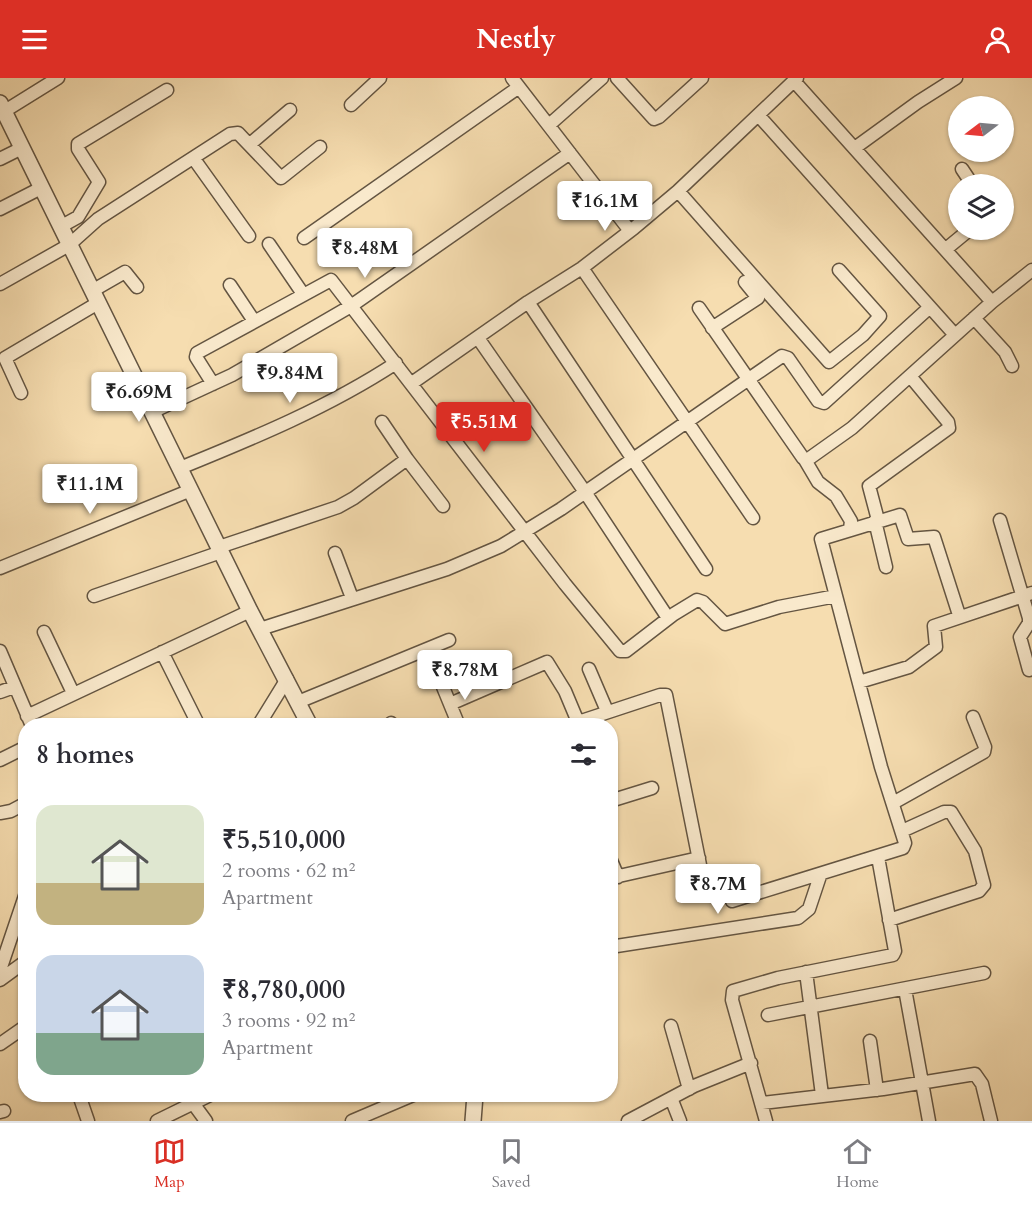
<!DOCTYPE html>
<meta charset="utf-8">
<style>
:root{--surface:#fff;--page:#f2f2f3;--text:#2b2b33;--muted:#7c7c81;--line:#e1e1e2;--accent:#d93025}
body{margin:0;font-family:Cardo,serif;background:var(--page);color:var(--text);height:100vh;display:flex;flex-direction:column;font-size:22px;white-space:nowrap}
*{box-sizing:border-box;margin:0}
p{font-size:20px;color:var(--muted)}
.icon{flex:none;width:33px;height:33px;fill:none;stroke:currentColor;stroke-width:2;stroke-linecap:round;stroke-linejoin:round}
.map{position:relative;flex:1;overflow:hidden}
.details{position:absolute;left:18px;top:640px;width:600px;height:384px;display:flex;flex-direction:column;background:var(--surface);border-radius:24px;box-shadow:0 2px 4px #0004}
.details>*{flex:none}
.needle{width:39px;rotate:254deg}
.buttons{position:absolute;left:948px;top:18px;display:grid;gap:12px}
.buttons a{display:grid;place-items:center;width:66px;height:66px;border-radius:50%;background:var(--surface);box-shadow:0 2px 4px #0004;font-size:30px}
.price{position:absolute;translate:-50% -51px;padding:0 14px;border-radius:6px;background:#fff;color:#222;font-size:20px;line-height:39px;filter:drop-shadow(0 2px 3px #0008)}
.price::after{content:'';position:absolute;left:50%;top:36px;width:18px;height:14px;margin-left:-9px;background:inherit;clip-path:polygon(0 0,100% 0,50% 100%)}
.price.active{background:var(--accent);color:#fff}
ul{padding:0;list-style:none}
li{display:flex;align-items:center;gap:18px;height:150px;padding:0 18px}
li span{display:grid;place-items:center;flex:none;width:168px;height:120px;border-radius:18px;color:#555}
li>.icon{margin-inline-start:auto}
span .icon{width:72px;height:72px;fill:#fffc;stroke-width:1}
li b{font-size:26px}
h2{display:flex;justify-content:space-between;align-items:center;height:72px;padding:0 18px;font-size:26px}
header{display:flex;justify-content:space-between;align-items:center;height:78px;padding:0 18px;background:var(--accent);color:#fff;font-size:27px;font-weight:700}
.menu{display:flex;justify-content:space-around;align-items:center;height:84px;border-top:2px solid var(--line);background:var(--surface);font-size:16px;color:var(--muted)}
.menu a{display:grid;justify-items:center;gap:3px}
.menu .active{color:var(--accent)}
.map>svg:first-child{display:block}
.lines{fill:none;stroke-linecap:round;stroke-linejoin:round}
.minor-casing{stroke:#645542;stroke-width:15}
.tertiary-casing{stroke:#645542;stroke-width:18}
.minor{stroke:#f9e9cc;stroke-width:12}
.tertiary{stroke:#f9e9cc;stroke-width:15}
</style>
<header><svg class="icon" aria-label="menu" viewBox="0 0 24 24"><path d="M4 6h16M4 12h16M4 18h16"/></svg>Nestly<svg class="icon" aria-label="person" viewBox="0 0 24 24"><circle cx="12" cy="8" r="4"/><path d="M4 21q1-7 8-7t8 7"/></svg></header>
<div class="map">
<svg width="1032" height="1043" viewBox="0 0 1032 1043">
<rect width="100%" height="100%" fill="#f6ddb0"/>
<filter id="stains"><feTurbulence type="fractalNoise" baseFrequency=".00333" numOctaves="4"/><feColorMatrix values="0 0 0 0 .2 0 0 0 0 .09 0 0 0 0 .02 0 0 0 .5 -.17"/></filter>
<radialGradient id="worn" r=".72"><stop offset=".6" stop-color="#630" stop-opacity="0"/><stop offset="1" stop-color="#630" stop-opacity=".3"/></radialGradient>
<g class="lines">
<g class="minor-casing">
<path id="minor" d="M 512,0 L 630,153
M 617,0 L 654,41 L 659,39 L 702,0
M 794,3 L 992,224
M 351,27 L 380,0
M 0,36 L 58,0
M 759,38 L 955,257
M 549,47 L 602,0
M 250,66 L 290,32
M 856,69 L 918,24 L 956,0
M 0,81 L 22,70
M 194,81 L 249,158
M 962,91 L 972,106
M 678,113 L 829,284 L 863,257 L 880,238 L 839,192
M 0,131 L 41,110
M 60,149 L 78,139 L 99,104 L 78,71 L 78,66 L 167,12
M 304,160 L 519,9
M 269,166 L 303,216
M 946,171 L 969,152
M 582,190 L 753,440
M 0,206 L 69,167 L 98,141 L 230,56 L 238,55 L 281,100 L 320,69
M 230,207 L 254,243
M 92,213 L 125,194 L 137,209
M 528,224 L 706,491
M 699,230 L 803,380 L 807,382 L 852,350 L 992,224 L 1032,192
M 974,240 L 1005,274 L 1012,288
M 712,250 L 758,220 L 745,204
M 478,260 L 585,414 L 668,540
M 412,305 L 528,224 L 582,190 L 634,150 L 678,113 L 797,0
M 213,306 L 196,279 L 197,275 L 331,202 L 565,506 L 620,573 L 626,573 L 674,536 L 697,522 L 703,524 L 725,546 L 779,529 L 836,518
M 21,315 L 5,280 L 98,225
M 152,334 L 232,297 L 351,228 L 570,75
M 382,344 L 407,381
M 805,382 L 818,404 L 836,418 L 851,443 L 850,451
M 180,390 C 254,360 329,329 396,285
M 878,442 L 869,408 L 949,350 L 948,344 L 910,298
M 1000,442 L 1029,540 L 1029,545 L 1020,559 L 1029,592
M 875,443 L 886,489
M 219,469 L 338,429 L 354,420 L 407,381 L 443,428
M 335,475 L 352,520
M 0,490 L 191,412
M 94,518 L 221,474
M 260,551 L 447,491 L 501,468 L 561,431 L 782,278 L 788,280 L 818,323 L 824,325 L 930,229
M 44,554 L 73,615
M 0,573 L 32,648
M 162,574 L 199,648
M 589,591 L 607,633
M 859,604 L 909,589 L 936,569 L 934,548 L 1032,515
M 443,609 L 459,648
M 0,614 L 14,609
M 298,624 L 449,562
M 450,626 L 547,584 L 565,613 L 578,644
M 27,638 L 250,533
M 391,645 L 392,648
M 258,648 L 287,601
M 566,648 L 660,617 L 666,617 L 706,817
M 0,682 L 26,669
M 610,723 L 652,710
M 893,725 L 984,674 L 985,669 L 973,639
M 0,735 L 11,733 L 26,725
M 610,780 L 618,799
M 610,800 L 699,780
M 732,823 L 903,770 L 905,765 L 881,689 L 821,461 L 900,437 L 908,461 L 934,459 L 959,537
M 889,842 L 979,813 L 984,807 L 975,773 L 951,734 L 944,734 L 902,753
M 610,869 L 798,840 L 809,831 L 820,798
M 0,892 L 26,815
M 806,894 L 822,1017
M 0,902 L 26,883
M 905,911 L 929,1043
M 768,937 L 984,895
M 671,948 L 689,1011
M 870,963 L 877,1012
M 0,966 L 26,948
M 79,1017 L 88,1043
M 187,1017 L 206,1043
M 671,1020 L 680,1043
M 762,1025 L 883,1011 L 975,996 L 982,1006 L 991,1043
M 0,1034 L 4,1033
M 157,1043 L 210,1017
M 352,1043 L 413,1017
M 628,1043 L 694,1008 L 751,985
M 766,1043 L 732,922 L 733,913 L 778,900 L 893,877 L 895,873 L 878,779"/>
</g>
<g class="tertiary-casing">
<path id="tertiary" d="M 0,25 L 250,533 L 310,648
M 473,1043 L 475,1017"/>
</g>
<use href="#minor" class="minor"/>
<use href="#tertiary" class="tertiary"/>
</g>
<rect width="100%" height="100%" filter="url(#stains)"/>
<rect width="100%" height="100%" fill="url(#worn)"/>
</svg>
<div class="buttons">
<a><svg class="needle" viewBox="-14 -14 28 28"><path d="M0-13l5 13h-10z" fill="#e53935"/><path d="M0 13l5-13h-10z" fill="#7c7c81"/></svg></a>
<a><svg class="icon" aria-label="layers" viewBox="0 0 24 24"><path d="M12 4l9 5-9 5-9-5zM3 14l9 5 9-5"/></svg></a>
</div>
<b class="price" style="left:605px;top:154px">₹16.1M</b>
<b class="price" style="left:365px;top:201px">₹8.48M</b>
<b class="price" style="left:290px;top:326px">₹9.84M</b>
<b class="price" style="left:139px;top:345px">₹6.69M</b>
<b class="price active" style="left:484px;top:375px">₹5.51M</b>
<b class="price" style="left:90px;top:437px">₹11.1M</b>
<b class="price" style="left:465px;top:623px">₹8.78M</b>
<b class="price" style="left:718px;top:837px">₹8.7M</b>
<section class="details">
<h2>8 homes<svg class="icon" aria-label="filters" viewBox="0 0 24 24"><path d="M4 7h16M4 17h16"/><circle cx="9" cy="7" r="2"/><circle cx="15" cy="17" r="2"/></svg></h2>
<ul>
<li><span style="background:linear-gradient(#dfe7d0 65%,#c2b280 0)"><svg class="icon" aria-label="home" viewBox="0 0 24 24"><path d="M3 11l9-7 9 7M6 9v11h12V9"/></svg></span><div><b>₹5,510,000</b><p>2 rooms · 62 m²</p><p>Apartment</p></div></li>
<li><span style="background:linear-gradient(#c9d6e8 65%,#7fa58c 0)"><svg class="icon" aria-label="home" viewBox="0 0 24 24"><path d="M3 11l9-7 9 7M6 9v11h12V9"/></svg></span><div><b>₹8,780,000</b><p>3 rooms · 92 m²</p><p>Apartment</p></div></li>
</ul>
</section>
</div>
<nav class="menu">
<a class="active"><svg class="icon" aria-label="map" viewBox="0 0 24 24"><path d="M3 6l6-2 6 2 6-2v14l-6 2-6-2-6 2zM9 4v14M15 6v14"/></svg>Map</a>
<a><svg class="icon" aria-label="saved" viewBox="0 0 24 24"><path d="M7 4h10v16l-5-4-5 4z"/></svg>Saved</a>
<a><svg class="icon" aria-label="home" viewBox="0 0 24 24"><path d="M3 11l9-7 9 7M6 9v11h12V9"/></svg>Home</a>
</nav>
